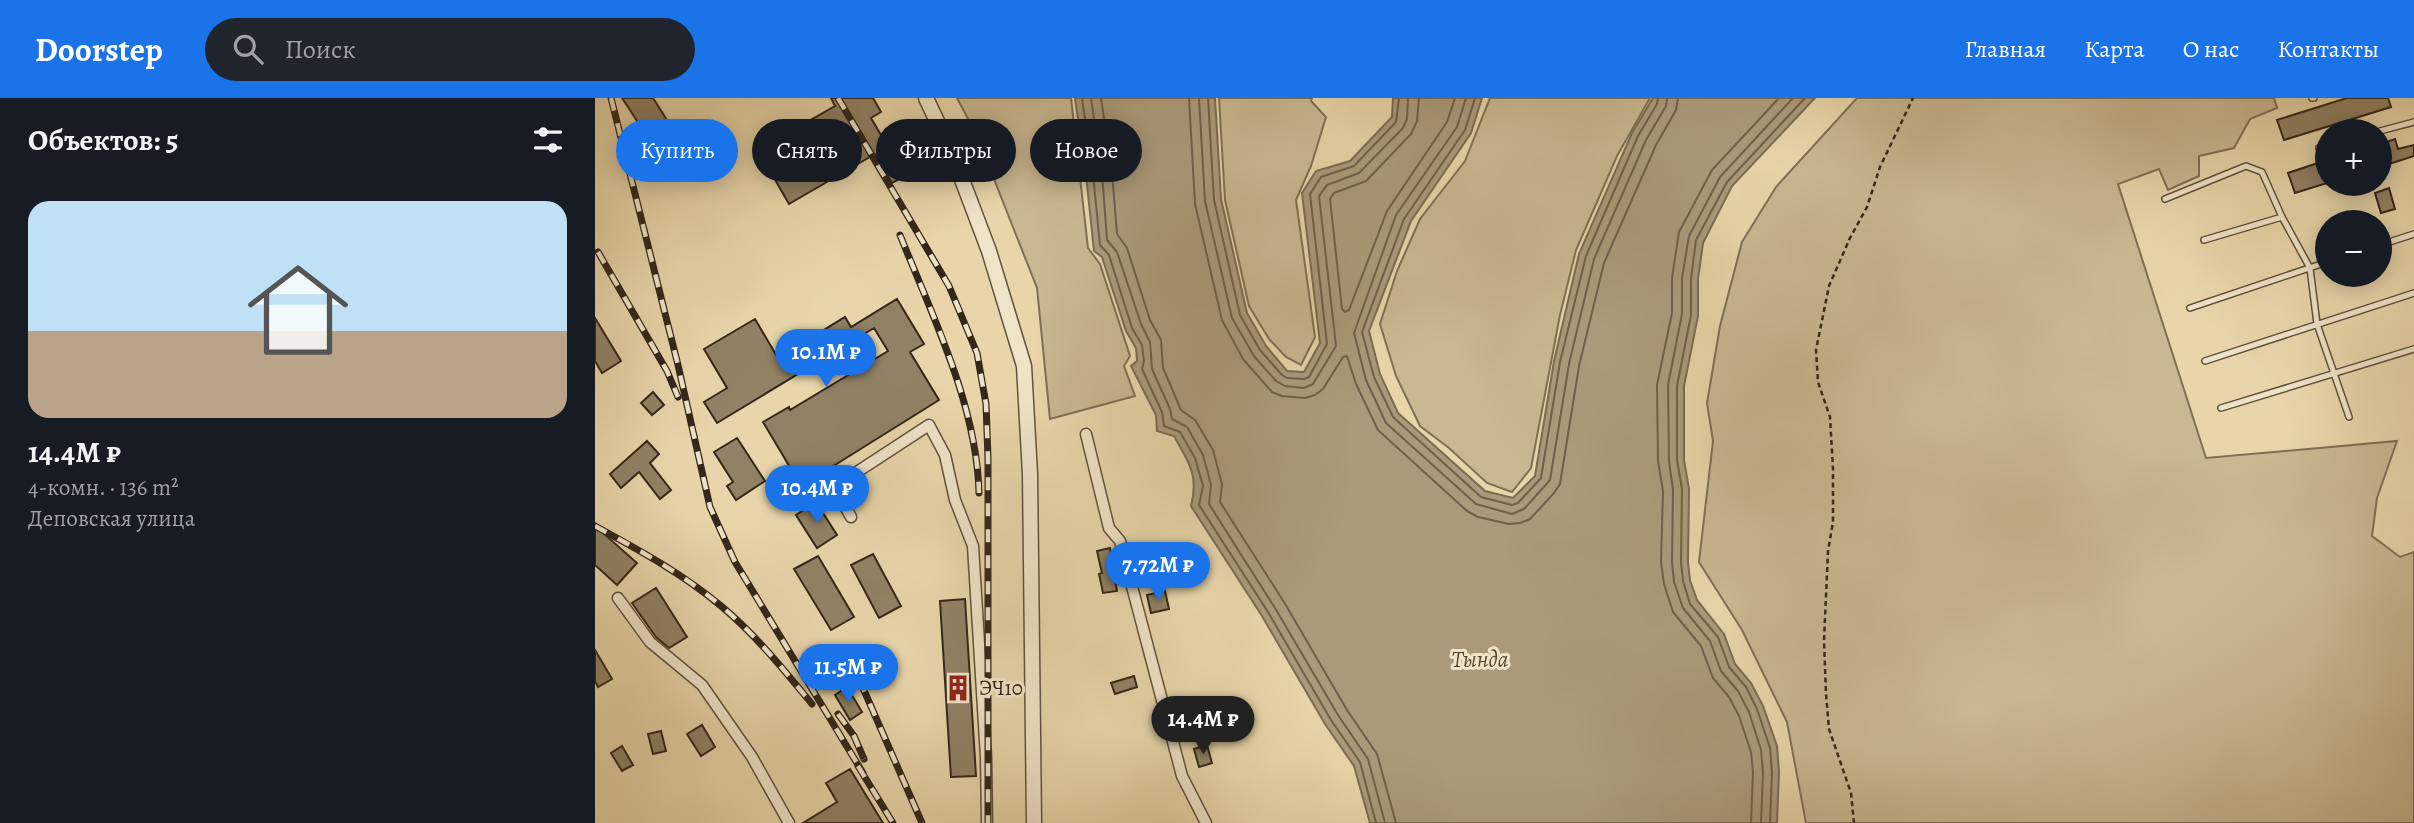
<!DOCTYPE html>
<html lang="ru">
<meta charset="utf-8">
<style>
:root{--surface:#171b24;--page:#20242c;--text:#f1f3f6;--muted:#9ea1a6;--line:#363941;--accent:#1a73e8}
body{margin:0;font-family:Alegreya,serif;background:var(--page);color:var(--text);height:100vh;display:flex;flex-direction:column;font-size:26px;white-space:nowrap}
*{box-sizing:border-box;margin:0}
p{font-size:23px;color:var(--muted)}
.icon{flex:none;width:38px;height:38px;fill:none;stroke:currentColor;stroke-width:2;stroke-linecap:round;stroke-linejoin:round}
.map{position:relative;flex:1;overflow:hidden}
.side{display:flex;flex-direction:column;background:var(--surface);width:595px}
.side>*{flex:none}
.banner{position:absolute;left:21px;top:21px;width:665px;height:63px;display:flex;gap:14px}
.controls{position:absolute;left:1720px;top:21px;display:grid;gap:14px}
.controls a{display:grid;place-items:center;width:77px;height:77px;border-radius:50%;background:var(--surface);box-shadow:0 4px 18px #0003;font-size:35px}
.price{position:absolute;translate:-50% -60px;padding:0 16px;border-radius:24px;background:var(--accent);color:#fff;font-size:23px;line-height:46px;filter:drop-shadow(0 2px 4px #0008)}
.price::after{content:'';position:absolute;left:50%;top:42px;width:21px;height:16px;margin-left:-10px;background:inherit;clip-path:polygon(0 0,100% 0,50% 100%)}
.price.current{background:#222;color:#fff}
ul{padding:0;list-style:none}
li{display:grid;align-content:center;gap:14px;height:371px;padding:0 28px}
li+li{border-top:2px solid var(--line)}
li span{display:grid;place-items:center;height:217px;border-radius:21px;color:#555}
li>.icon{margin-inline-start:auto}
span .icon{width:126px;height:126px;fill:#fffc;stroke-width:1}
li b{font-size:30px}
h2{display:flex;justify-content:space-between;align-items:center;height:84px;padding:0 28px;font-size:30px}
.chip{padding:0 24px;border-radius:32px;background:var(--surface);box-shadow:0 4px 18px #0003;font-size:24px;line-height:63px}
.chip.current{background:var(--accent);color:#fff}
header{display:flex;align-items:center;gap:42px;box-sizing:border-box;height:98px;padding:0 35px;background:var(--accent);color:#fff}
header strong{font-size:33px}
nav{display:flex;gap:38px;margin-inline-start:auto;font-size:24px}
.search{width:490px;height:63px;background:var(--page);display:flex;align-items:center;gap:18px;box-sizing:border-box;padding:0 24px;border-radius:38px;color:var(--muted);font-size:26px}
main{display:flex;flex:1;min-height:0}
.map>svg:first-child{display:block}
.green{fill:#c9b892;stroke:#7e7056;stroke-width:2}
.water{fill:#aa9a79;stroke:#7a6c53;stroke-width:2}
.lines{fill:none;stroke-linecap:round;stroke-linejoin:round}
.shore{stroke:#6e604a;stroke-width:2}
.building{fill:#918265;stroke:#33271a;stroke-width:2}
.service-casing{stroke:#60533e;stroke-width:8}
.minor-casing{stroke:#60533e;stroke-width:13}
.tertiary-casing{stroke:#60533e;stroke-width:17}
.path{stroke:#33271a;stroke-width:2.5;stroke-dasharray:5 3.5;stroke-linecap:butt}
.service{stroke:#f0e4c8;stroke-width:5}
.minor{stroke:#f0e4c8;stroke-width:10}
.tertiary{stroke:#f0e4c8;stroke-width:14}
.rail-casing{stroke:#33271a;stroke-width:7}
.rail{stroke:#f0e4c8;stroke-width:4.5;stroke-dasharray:13;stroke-linecap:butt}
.labels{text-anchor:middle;stroke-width:6;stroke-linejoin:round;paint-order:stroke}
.poi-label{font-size:21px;fill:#33271a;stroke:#f0e4c8;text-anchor:start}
.water-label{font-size:23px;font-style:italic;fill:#574a36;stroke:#f0e4c8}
</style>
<header>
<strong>Doorstep</strong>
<div class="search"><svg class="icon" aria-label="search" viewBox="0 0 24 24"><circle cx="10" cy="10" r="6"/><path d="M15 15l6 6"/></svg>Поиск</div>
<nav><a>Главная</a><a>Карта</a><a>О нас</a><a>Контакты</a></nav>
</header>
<main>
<section class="side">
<h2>Объектов: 5<svg class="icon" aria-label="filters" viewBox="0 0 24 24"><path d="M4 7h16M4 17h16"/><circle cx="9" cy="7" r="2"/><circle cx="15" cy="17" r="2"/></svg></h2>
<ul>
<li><span style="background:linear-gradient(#bfe0f5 60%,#b9a48a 0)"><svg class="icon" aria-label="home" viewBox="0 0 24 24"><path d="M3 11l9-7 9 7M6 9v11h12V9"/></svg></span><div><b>14.4M ₽</b><p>4-комн. · 136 m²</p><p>Деповская улица</p></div></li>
</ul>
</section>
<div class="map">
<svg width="1819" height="725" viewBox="0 0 1819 725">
<rect width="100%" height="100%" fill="#e8d6aa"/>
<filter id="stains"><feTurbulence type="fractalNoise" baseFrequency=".00286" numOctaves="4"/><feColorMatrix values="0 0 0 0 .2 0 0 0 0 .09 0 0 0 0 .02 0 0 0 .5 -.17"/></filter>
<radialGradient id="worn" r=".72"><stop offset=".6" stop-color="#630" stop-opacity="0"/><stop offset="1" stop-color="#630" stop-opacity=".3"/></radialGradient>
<path class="green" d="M 362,0 L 476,0 L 493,150 L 505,166 L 535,258 L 529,268 L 540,298 L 455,321 L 442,190 L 382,38 Z
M 624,0 L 717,0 L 716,3 L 731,19 L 716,68 L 701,102 L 720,239 L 706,267 L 691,259 L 674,241 L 654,208 L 630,102 Z
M 895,0 L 1055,0 L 1022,58 L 981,152 L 965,217 L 936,370 L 917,394 L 892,385 L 854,350 L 825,328 L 801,278 L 785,226 L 802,173 L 825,121 L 870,63 Z
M 1262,0 L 1679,0 L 1682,10 L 1655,21 L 1639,50 L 1604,58 L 1604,78 L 1573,92 L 1564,71 L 1523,86 L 1611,360 L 1802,343 L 1782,400 L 1777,438 L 1805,459 L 1819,454 L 1819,725 L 1211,725 L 1192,624 L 1147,532 L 1104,464 L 1118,343 L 1112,305 L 1125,228 L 1147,144 L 1181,89 Z"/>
<path class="water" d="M 480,0 L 620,0 L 626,101 L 652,215 L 671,248 L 692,273 L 709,274 L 725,245 L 707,95 L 721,73 L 755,63 L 797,19 L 798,0 L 887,0 L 876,35 L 816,123 L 774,233 L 785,276 L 803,315 L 890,393 L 918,400 L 940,378 L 959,263 L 984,156 L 1037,35 L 1058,0 L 1220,0 L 1137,88 L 1108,145 L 1103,181 L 1103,218 L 1089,288 L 1089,362 L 1094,391 L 1093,464 L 1095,482 L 1102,502 L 1129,536 L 1140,566 L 1156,585 L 1168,608 L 1182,648 L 1184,673 L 1182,725 L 775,725 L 759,668 L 730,626 L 667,518 L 596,408 C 604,378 594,364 579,338 L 562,333 L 561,317 L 536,268 L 542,263 L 541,250 L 531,233 L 507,159 L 499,153 L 491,77 Z"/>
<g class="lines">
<path class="shore" d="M 487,0 L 498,76 L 505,147 L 514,157 L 537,230 L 547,247 L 549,263 L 547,271 L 567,314 L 569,328 L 585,334 L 600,360 L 608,388 L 604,407 L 673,514 L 736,622 L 765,664 L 781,725
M 496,0 L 507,75 L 512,142 L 522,154 L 546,226 L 555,244 L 557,271 L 575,311 L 577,321 L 592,329 L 608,357 L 616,387 L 614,406 L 680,510 L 743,617 L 773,661 L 790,725
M 506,0 L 517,74 L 522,136 L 532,150 L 555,222 L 566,242 L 568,270 L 586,312 L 600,322 L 618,352 L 627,386 L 625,404 L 689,504 L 752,612 L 782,656 L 801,725
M 594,0 L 600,106 L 627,222 L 648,261 L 677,294 L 687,298 L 710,300 L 720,297 L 728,291 L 748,259 L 752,258 L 761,286 L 783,332 L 872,413 L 883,419 L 914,426 L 925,425 L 935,421 L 959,395 L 965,386 L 984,268 L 1009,165 L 1061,47 L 1081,12 L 1083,0
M 604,0 L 610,103 L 637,220 L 659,258 L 681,283 L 690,288 L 709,290 L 718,286 L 741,248 L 724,98 L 732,87 L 764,75 L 808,30 L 812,21 L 813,0
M 613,0 L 619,102 L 645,217 L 665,252 L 687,277 L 692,280 L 709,281 L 714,279 L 732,246 L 715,96 L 726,79 L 759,68 L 801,24 L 804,0
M 824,0 L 822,23 L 816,36 L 771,83 L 739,95 L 735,101 L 747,211 L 750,214 L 754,212 L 792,113 L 852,24 L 860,0
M 871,0 L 862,29 L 801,117 L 759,235 L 771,282 L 791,325 L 881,406 L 917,416 L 929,411 L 955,382 L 974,266 L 999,161 L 1051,42 L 1071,8 L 1072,0
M 880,0 L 870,32 L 809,121 L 767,234 L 779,279 L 798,319 L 886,399 L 917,407 L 923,405 L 946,380 L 965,264 L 991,158 L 1043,38 L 1062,6 L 1063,0
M 1156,725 L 1158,674 L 1156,654 L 1144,618 L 1134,599 L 1118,580 L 1106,548 L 1078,514 L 1069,486 L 1066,464 L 1068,393 L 1063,363 L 1062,287 L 1077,215 L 1077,180 L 1084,134 L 1117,72 L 1184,0
M 1166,725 L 1168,674 L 1166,652 L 1154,614 L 1143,593 L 1126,573 L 1115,543 L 1088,510 L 1079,484 L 1077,464 L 1078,392 L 1074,363 L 1073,287 L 1087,216 L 1087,180 L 1094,138 L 1125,79 L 1198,0
M 1175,725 L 1177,674 L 1175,650 L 1162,611 L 1151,589 L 1134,569 L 1123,539 L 1095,506 L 1088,483 L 1086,464 L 1087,391 L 1082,362 L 1082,288 L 1096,217 L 1096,181 L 1101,142 L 1132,84 L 1210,0"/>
</g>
<path class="building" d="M 27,0 L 58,0 L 72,22 L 50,35 Z
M 236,0 L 278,0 L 286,14 L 276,20 L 310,78 L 297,85 L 280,56 L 194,106 L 163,52 L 240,8 Z
M 1752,0 L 1793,0 L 1796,9 L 1689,42 L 1682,22 Z
M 100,37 L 113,60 L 92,72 L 79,49 Z
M 1800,41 L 1803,51 L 1819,47 L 1819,58 L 1785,69 L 1785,46 Z
M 1732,62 L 1732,85 L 1700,95 L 1693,75 Z
M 1794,90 L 1800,111 L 1786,115 L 1780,95 Z
M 302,201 L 329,246 L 315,254 L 344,302 L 232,372 L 234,375 L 208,391 L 168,324 L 194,309 L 195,312 L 293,253 L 279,230 L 122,325 L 109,304 L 132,290 L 109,251 L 160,221 L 183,260 L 250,219 L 256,229 Z
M 0,220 L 26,263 L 7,275 L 0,263 Z
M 58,294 L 69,307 L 57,317 L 46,305 Z
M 142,340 L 170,383 L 141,402 L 132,388 L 138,384 L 119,354 Z
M 52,343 L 64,356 L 55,365 L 76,392 L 65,401 L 44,374 L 26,390 L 15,376 Z
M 221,404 L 242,437 L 222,450 L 201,417 Z
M 0,428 L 42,465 L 22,487 L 0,467 Z
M 515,450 L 522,493 L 508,495 L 504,476 L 507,475 L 502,453 Z
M 278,456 L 306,508 L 284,520 L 256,467 Z
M 223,458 L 259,519 L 236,532 L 199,471 Z
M 61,490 L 92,539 L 74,550 L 61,539 L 37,505 Z
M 570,493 L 574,511 L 556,515 L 552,497 Z
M 370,501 L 381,678 L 356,679 L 345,503 Z
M 0,552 L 17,581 L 3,589 L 0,583 Z
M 539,578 L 542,589 L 520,596 L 516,585 Z
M 252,589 L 267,614 L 255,622 L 240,597 Z
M 107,627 L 120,649 L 106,658 L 92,636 Z
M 66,633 L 71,653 L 58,656 L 53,636 Z
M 612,647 L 617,665 L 604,669 L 599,651 Z
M 27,648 L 38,667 L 27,673 L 16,655 Z
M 255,671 L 288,725 L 208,725 L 242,704 L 231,685 Z"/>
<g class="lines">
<g class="service-casing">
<path id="service" d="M 1717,0 L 1719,0
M 1785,33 L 1819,24
M 1724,50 L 1732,48
M 1570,101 L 1651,68 L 1667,74 L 1687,119 L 1715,170 L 1722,226 L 1754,319
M 1609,142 L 1687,119
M 1785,147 L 1819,136
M 1595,210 L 1732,164
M 1610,263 L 1819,195
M 1626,310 L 1819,251"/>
</g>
<g class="minor-casing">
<path id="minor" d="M 491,336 L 514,430 L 525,443 L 587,678 L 611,725
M 256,419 L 239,389 L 334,327 L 350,357 L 360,402 L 378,448 L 391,659 L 392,725
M 23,500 L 55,544 L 107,587 L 157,659 L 194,725"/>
</g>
<g class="tertiary-casing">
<path id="tertiary" d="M 331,0 L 357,55 L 394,153 L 429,268 L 435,376 L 439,725"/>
</g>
<path class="path" d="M 1259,725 L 1256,695 L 1234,631 L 1231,596 L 1229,543 L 1233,453 L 1238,424 L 1238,371 L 1235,319 L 1223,284 L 1221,252 L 1234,188 L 1255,140 L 1272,109 L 1285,69 L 1318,0"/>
<use href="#service" class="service"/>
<use href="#minor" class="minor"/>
<use href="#tertiary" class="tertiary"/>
<g class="rail-casing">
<path id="rail" d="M 16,0 L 83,267 L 115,409 L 140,464 L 268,675
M 243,0 L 354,188 L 382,255 L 391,306 L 393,360 L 393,725
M 305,137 C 337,217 382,307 384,395
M 3,154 L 72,273 L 83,299
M 0,428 C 44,452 88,476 126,508 C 160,536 189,572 217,606
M 254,558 L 327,725
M 243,616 L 259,638 L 269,661
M 263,668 L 298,725"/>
</g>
<use href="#rail" class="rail"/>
</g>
<defs>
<g id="building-bare" transform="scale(2.1)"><path d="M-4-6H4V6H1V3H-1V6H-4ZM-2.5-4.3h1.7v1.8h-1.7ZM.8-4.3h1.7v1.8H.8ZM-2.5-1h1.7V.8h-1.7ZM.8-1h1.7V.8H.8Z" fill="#8f2418" stroke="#f0e4c8" stroke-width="2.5" paint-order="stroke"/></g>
</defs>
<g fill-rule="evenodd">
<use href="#building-bare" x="363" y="590"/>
</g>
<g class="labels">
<g class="poi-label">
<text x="384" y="597">ЭЧ10</text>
</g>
<g class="water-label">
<text x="885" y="569">Тында</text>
</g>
</g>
<rect width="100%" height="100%" filter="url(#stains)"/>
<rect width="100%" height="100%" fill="url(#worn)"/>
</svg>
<div class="controls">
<a>+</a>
<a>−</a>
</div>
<b class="price" style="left:231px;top:291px">10.1M ₽</b>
<b class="price" style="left:222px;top:427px">10.4M ₽</b>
<b class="price" style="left:563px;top:504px">7.72M ₽</b>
<b class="price" style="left:253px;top:606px">11.5M ₽</b>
<b class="price current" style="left:608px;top:658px">14.4M ₽</b>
<div class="banner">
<a class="chip current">Купить</a>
<a class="chip">Снять</a>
<a class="chip">Фильтры</a>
<a class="chip">Новое</a>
</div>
</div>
</main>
